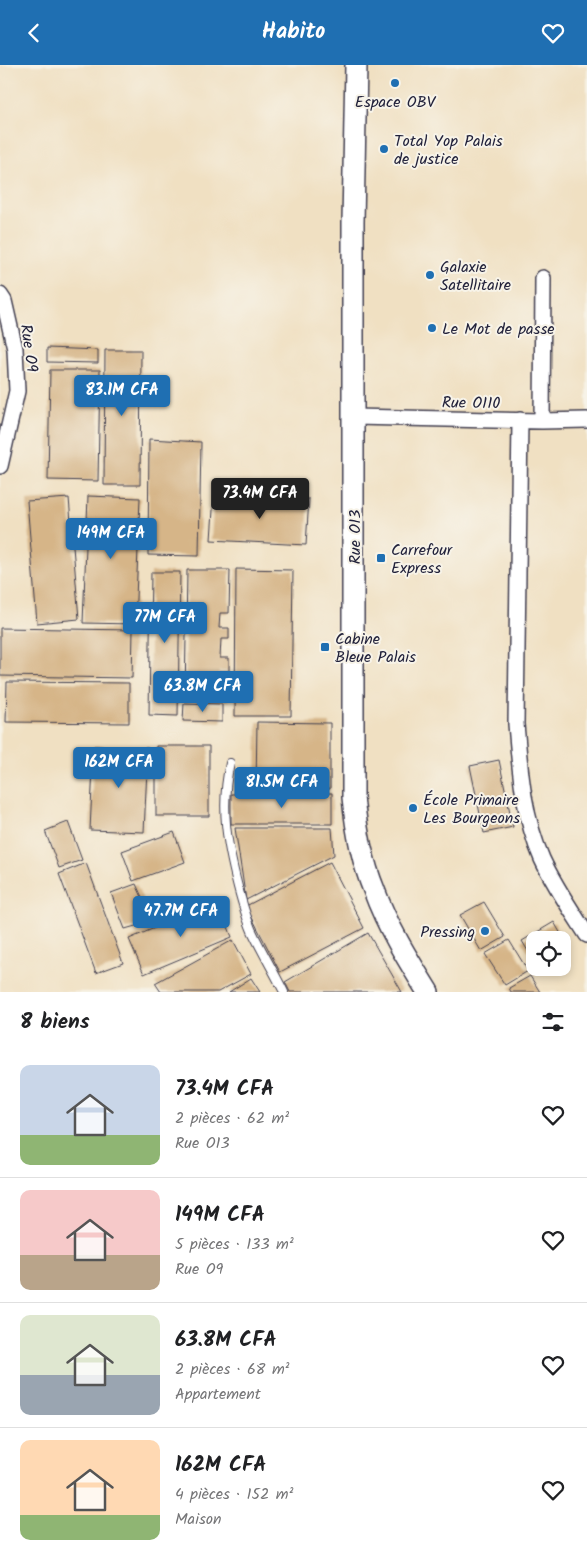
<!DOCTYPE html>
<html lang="fr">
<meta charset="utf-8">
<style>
:root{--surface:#fff;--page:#f2f2f2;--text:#202124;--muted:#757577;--line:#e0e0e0;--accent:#1f6fb2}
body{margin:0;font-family:Kalam,sans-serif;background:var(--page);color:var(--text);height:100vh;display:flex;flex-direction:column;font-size:19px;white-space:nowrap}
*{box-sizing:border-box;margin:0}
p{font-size:16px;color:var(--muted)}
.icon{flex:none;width:28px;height:28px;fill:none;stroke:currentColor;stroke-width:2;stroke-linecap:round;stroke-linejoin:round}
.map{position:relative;height:927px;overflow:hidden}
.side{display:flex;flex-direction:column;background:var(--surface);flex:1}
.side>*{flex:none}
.fabs{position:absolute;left:526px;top:866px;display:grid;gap:10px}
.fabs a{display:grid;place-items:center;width:45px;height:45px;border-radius:10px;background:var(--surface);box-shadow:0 2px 8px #0003;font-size:25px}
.price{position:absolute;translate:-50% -42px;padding:0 11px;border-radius:5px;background:var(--accent);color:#fff;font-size:16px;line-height:32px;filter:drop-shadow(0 1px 2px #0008)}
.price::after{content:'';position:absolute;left:50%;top:30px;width:15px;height:11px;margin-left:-8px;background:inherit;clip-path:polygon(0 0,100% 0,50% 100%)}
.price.active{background:#222;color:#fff}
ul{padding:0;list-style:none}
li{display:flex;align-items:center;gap:15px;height:125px;padding:0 20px}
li+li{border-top:1px solid var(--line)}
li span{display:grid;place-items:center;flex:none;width:140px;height:100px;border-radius:10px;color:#555}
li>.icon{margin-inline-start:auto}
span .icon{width:60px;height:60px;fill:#fffc;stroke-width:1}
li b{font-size:21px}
h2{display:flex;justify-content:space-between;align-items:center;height:60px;padding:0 20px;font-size:21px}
header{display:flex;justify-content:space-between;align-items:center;height:65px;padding:0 20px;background:var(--accent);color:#fff;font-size:22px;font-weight:700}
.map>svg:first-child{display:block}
.building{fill:#d6b588}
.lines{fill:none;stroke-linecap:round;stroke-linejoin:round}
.service-casing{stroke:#413e4f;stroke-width:10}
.minor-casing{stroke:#413e4f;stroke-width:18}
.secondary-casing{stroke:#413e4f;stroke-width:24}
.service{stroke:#fff;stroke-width:8}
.minor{stroke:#fff;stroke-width:15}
.secondary{stroke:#fff;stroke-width:21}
.poi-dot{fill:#1f6fb2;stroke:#f7f3e8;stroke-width:2}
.labels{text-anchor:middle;stroke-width:4;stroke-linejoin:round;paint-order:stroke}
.poi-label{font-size:16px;fill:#22223b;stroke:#f7f3e8;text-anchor:start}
.street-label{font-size:16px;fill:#22223b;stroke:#f7f3e8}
</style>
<header><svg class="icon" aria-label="back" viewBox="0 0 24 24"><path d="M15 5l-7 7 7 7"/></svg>Habito<svg class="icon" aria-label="heart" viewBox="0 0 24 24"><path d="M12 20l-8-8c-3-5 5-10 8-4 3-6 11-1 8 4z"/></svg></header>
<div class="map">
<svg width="587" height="927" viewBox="0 0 587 927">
<rect width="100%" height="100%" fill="#f7f3e8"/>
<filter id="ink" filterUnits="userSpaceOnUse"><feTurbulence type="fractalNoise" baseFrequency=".02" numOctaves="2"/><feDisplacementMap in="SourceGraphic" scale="10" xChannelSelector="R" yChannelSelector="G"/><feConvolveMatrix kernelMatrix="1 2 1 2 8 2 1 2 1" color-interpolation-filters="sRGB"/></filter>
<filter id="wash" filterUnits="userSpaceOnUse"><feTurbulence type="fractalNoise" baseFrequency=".0096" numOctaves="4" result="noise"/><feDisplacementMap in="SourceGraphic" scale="20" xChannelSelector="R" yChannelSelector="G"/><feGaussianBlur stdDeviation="1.12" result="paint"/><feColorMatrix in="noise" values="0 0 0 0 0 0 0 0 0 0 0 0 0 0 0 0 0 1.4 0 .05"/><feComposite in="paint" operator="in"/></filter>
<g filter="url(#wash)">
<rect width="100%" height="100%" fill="#f0e0c2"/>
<g id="blocks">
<path class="building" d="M 47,283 L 98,285 L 98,298 L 47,297 Z
M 105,285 L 141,285 L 140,420 L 104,420 Z
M 50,305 L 100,305 L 98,416 L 48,415 Z
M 149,374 L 201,377 L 199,491 L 148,490 Z
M 214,430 L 309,434 L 306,480 L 211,475 Z
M 88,431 L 140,433 L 135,559 L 83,558 Z
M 69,433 L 79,554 L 37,558 L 27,436 Z
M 236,504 L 293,505 L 291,651 L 235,651 Z
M 187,505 L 230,505 L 229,548 L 220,548 L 219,563 L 229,563 L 229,574 L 221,574 L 220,593 L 229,593 L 229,606 L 219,606 L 219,624 L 228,624 L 228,636 L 185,635 Z
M 151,507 L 180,507 L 178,651 L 149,650 Z
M 0,563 L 133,565 L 132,613 L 0,611 Z
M 7,617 L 129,618 L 129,658 L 6,657 Z
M 184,638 L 222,639 L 222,657 L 183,656 Z
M 257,657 L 330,658 L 330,724 L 256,723 Z
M 94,681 L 148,683 L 144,767 L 90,765 Z
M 156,681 L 209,681 L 209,751 L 156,751 Z
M 499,695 L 513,762 L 484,768 L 470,701 Z
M 332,728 L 332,759 L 231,759 L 231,729 Z
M 68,757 L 82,795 L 59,803 L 45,766 Z
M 235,763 L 332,763 L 334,790 L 246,835 Z
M 174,767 L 185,797 L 133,816 L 122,786 Z
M 330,797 L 364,863 L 280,907 L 246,841 Z
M 86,798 L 123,898 L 96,908 L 59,809 Z
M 136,819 L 153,856 L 125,864 L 111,828 Z
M 218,836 L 232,872 L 144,909 L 129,874 Z
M 484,837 L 505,872 L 481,886 L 460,850 Z
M 554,857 L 565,876 L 562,877 L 562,875 L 535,875 L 535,895 L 534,896 L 522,876 Z
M 368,868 L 402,927 L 290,927 L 285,917 Z
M 233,875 L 251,909 L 218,927 L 161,927 L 155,918 Z
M 509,875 L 528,906 L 505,920 L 485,889 Z
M 530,911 L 540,927 L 511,927 L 509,923 Z
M 251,913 L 260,927 L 229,927 Z"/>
</g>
</g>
<g filter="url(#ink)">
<use href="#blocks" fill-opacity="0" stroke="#413e4f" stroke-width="1"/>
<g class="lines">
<g class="service-casing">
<path id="service" d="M 230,698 C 220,742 227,779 238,822 C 242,837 246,852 252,866 C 262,887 274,907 284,927"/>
</g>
<g class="minor-casing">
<path id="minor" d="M 0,230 L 4,236 L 15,284 L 17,326 L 0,401
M 354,352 L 542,356 L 587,355
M 520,355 L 516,659 C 520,705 523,751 542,794 C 554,820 571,845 587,870
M 542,356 L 543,213"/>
</g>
<g class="secondary-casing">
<path id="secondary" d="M 356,0 L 353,157 L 353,732 C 356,763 362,796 374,825 C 387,861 408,895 428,927"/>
</g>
<use href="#service" class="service"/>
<use href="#minor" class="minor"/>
<use href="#secondary" class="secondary"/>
</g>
</g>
<g class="poi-dot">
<circle cx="395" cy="18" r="5"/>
<circle cx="384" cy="84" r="5"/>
<circle cx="430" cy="210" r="5"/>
<circle cx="432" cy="263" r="5"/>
<rect x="376" y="488" width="10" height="10" rx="2.5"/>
<rect x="320" y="577" width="10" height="10" rx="2.5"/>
<circle cx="413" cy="743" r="5"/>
<circle cx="485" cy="866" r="5"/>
</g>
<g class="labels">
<g class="poi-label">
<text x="395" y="42" text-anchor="middle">Espace OBV</text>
<text x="394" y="81">Total Yop Palais<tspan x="394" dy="18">de justice</tspan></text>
<text x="440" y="207">Galaxie<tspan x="440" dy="18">Satellitaire</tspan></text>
<text x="442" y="269">Le Mot de passe</text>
<text x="391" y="490">Carrefour<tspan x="391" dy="18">Express</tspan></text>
<text x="335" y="579">Cabine<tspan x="335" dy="18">Bleue Palais</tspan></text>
<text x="423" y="740">École Primaire<tspan x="423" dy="18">Les Bourgeons</tspan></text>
<text x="475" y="872" text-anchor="end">Pressing</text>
</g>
<g class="street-label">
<text transform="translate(30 283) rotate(82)" y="6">Rue O9</text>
<text transform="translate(471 337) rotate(1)" y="6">Rue O110</text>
<text transform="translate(354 472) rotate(-90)" y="6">Rue O13</text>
</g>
</g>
</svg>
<div class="fabs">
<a><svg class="icon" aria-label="locate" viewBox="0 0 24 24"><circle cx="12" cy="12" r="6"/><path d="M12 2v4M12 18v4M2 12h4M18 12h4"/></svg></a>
</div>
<b class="price" style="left:122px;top:352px">83.1M CFA</b>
<b class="price active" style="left:260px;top:455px">73.4M CFA</b>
<b class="price" style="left:111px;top:495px">149M CFA</b>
<b class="price" style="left:165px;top:579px">77M CFA</b>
<b class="price" style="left:203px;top:648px">63.8M CFA</b>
<b class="price" style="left:119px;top:724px">162M CFA</b>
<b class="price" style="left:282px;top:744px">81.5M CFA</b>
<b class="price" style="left:181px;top:873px">47.7M CFA</b>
</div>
<section class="side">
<h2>8 biens<svg class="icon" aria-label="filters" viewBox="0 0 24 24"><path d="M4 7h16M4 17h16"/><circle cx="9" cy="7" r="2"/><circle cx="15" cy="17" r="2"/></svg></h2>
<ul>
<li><span style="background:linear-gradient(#c9d6e8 70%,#8fb573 0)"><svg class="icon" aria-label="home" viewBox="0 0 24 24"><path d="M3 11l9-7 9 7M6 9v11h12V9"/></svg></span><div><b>73.4M CFA</b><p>2 pièces · 62 m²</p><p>Rue O13</p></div><svg class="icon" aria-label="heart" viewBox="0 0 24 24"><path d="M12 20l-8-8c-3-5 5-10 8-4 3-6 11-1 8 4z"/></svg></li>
<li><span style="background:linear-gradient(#f6c9c9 65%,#b9a48a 0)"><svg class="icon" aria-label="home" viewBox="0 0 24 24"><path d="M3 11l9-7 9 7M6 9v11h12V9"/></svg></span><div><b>149M CFA</b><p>5 pièces · 133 m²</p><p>Rue O9</p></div><svg class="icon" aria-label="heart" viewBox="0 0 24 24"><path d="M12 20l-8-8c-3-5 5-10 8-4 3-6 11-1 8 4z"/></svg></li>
<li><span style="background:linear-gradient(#dfe7d0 60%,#9aa5b1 0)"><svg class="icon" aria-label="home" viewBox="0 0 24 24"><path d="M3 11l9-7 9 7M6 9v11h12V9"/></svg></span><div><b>63.8M CFA</b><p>2 pièces · 68 m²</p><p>Appartement</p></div><svg class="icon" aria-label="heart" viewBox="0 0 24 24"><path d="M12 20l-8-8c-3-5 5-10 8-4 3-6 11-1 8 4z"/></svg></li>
<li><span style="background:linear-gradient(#ffd9b3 75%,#8fb573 0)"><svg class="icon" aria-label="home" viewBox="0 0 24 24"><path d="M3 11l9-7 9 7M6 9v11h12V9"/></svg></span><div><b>162M CFA</b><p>4 pièces · 152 m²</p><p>Maison</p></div><svg class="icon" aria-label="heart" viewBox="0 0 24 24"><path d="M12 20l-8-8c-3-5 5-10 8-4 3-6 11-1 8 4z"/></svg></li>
</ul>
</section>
